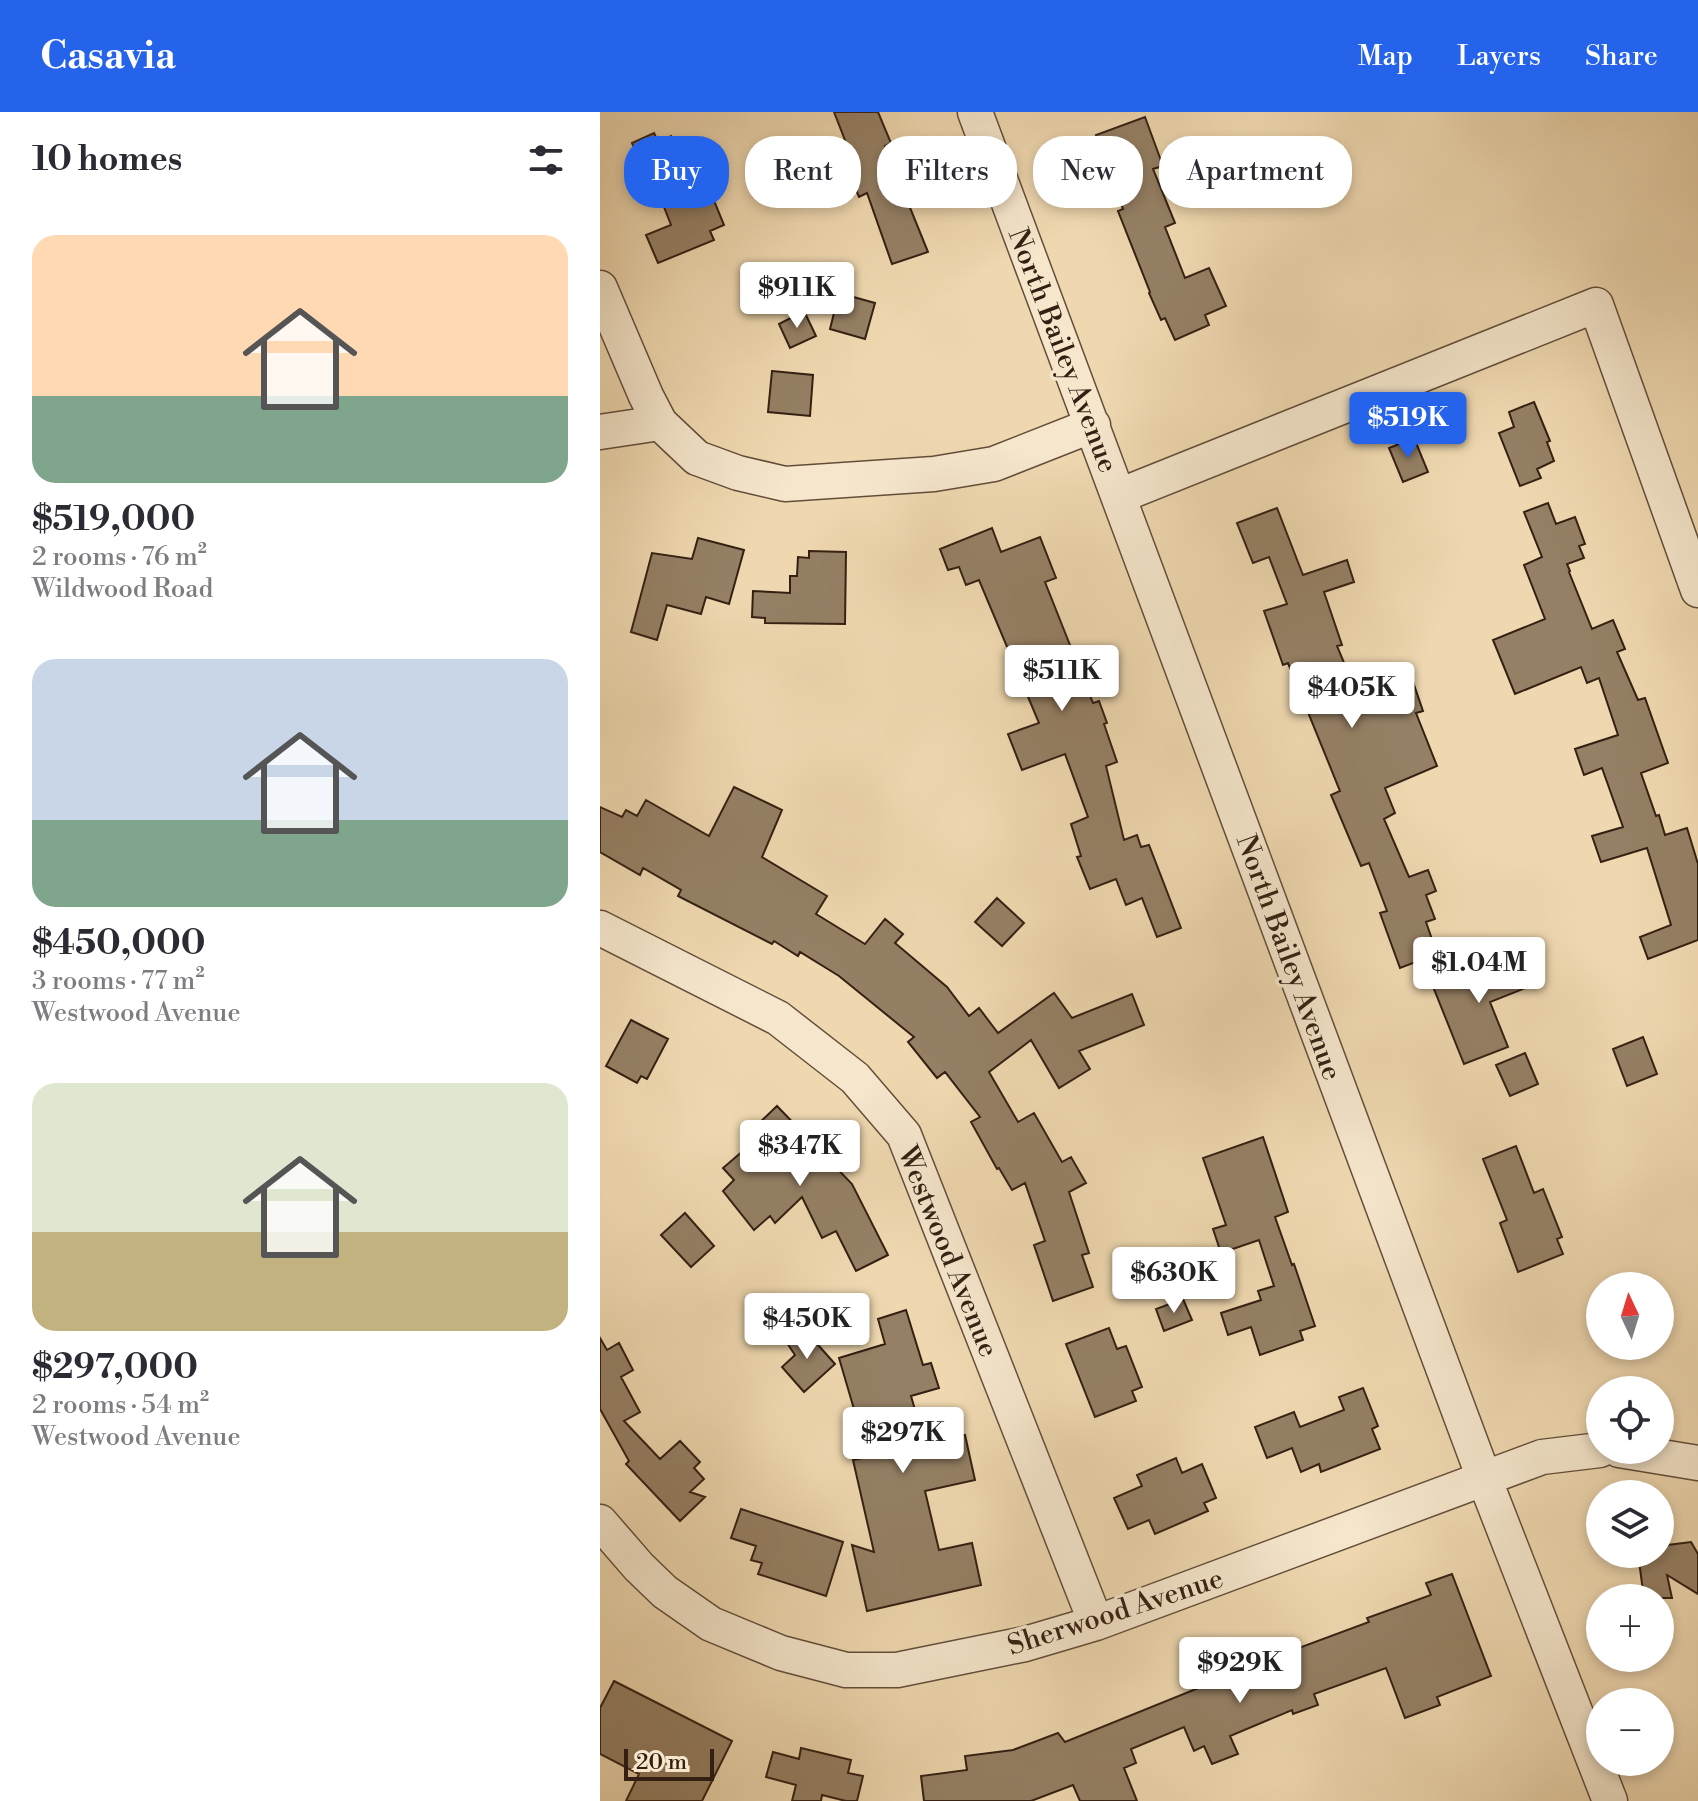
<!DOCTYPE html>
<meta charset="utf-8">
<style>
:root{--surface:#fff;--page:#f2f2f3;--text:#2b2b33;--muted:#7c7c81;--accent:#2563eb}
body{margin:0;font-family:"Libre Bodoni",serif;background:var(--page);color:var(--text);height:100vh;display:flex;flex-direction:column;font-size:30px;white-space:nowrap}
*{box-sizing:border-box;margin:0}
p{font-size:26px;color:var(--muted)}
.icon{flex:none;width:44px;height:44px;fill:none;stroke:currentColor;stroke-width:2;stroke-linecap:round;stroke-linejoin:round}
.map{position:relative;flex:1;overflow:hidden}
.sheet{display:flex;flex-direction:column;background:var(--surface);width:600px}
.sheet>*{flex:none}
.top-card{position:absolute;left:24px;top:24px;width:760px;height:72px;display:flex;gap:16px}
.needle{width:52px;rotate:356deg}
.tools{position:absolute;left:986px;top:1160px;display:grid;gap:16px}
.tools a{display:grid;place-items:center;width:88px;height:88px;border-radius:50%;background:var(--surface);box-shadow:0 4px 12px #0003;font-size:40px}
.scale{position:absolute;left:24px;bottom:20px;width:90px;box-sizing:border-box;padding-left:8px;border:4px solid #342013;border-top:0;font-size:22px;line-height:28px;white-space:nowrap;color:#342013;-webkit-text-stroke:6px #f5e6cc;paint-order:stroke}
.price{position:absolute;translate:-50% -68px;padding:0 18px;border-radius:8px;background:#fff;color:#222;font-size:26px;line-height:52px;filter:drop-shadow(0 2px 4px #0008)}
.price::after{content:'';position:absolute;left:50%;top:48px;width:24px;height:18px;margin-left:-12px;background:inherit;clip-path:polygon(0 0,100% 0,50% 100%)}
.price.active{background:var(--accent);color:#fff}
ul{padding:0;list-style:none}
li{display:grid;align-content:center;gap:16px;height:424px;padding:0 32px}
li span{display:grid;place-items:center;height:248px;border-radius:24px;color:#555}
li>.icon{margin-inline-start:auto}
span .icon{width:144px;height:144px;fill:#fffc;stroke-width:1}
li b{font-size:34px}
h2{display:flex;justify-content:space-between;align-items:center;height:96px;padding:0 32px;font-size:34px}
.pill{padding:0 28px;border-radius:32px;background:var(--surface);box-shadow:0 4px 12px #0003;font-size:28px;line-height:72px}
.pill.active{background:var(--accent);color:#fff}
header{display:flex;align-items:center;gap:48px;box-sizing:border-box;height:112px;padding:0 40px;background:var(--accent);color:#fff}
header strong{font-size:38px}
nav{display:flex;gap:44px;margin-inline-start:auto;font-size:28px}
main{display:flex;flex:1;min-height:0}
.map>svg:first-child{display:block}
.building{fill:#958065;stroke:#342013;stroke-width:2}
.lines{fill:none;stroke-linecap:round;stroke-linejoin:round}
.minor-casing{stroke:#634e3a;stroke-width:37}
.minor{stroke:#f5e6cc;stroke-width:34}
.labels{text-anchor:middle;stroke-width:7;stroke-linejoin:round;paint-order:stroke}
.street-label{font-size:28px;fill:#342013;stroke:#f5e6cc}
</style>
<header>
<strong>Casavia</strong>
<nav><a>Map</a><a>Layers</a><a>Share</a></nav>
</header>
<main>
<section class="sheet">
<h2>10 homes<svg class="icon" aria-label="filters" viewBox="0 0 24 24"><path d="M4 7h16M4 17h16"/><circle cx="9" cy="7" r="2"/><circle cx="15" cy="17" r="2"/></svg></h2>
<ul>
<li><span style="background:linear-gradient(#ffd9b3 65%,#7fa58c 0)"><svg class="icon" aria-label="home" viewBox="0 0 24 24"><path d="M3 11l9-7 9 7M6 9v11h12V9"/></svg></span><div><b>$519,000</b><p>2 rooms · 76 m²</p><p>Wildwood Road</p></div></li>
<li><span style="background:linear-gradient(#c9d6e8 65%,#7fa58c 0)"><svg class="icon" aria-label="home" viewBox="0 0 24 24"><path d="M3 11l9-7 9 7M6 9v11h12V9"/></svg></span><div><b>$450,000</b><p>3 rooms · 77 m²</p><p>Westwood Avenue</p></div></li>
<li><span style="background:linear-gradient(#dfe7d0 60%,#c2b280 0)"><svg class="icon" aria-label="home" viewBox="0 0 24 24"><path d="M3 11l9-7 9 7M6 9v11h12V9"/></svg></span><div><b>$297,000</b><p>2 rooms · 54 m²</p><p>Westwood Avenue</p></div></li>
</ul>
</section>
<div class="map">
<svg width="1098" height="1689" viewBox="0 0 1098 1689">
<rect width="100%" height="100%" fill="#efd8b0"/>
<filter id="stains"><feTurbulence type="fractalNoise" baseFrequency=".0025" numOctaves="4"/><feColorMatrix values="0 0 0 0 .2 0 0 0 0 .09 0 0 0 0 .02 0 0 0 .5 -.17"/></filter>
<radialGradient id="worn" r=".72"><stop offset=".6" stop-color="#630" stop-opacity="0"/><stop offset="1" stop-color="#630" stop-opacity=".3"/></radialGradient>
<path class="building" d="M 234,0 L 278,0 L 291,31 L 285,34 L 328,140 L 292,152 L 267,81 L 259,85 L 253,71 L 246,73 L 235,46 L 250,41 Z
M 545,5 L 563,54 L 553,57 L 575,111 L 565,115 L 585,166 L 609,156 L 626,194 L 605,203 L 609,213 L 575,228 L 565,206 L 561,208 L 549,181 L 550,180 L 518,99 L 523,97 L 496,23 Z
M 54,21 L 58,30 L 71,24 L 83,53 L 97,47 L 124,113 L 110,119 L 114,128 L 58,151 L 46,123 L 71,113 L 55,72 L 51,66 L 48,67 L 32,31 Z
M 239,181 L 275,191 L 265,227 L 230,217 Z
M 204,199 L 216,224 L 190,236 L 179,212 Z
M 172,259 L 213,263 L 210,304 L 168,300 Z
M 934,290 L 950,329 L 947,330 L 954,349 L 937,357 L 941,366 L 920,374 L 899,321 L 914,315 L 909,300 Z
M 814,326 L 828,360 L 803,370 L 789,336 Z
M 948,391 L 956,412 L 975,405 L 985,432 L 979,434 L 984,446 L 967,452 L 970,459 L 969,460 L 992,517 L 1013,508 L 1025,537 L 1017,540 L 1038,588 L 1045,586 L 1068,651 L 1041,661 L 1056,704 L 1059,703 L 1065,723 L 1087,716 L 1098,752 L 1098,828 L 1048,847 L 1040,825 L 1071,813 L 1047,736 L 1001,750 L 992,724 L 1023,715 L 1002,656 L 984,663 L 975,637 L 1018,623 L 999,566 L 987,571 L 981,555 L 915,582 L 893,528 L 945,507 L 924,453 L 942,445 L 924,400 Z
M 677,396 L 703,463 L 747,448 L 754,470 L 724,480 L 742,533 L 737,534 L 757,582 L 811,564 L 823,599 L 816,601 L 837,654 L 785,676 L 795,701 L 784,707 L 809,765 L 828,758 L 836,779 L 826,783 L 835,807 L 826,810 L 837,842 L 800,856 L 780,801 L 787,799 L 769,751 L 761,754 L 731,683 L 740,679 L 688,551 L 683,553 L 664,499 L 687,492 L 669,445 L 653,451 L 637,411 Z
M 392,416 L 401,440 L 440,425 L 456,466 L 445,470 L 493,591 L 499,589 L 507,611 L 504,612 L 517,650 L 506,654 L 524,728 L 537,723 L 541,735 L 549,733 L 581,816 L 557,825 L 542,786 L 526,793 L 516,767 L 490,777 L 477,745 L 481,744 L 471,712 L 488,705 L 465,642 L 422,658 L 408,622 L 439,611 L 379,468 L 366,473 L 359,455 L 348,458 L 340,437 Z
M 98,426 L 144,438 L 129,492 L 106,485 L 101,502 L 67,493 L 57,528 L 31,520 L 52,441 L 92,447 Z
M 209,439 L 246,440 L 245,512 L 165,511 L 165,506 L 152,505 L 153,479 L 190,481 L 190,464 L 197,464 L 198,445 L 209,446 Z
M 134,675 L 182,698 L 162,745 L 227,784 L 216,802 L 265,832 L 285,807 L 303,822 L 295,831 L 347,875 L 369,904 L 379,896 L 398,921 L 454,881 L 472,906 L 532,882 L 544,913 L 479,939 L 490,957 L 459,976 L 431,928 L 389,960 L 418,1010 L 434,1001 L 462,1050 L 471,1045 L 486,1071 L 469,1080 L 489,1141 L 482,1143 L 493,1175 L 453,1189 L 434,1133 L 445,1129 L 425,1071 L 412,1078 L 399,1056 L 397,1057 L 371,1010 L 380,1005 L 345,960 L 337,966 L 308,930 L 314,925 L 239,864 L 200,840 L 198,844 L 174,829 L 172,832 L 78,784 L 81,778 L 43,756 L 40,763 L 0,740 L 0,695 L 22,705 L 26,698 L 37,704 L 46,688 L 109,724 Z
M 397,786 L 424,811 L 402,834 L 375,810 Z
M 913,840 L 928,875 L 890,890 L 908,935 L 864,952 L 832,872 Z
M 31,908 L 68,927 L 47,967 L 41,964 L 37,971 L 6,954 Z
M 1043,925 L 1057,962 L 1027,974 L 1013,937 Z
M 925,941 L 938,972 L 910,984 L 896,953 Z
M 177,994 L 252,1072 L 288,1143 L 256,1159 L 236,1119 L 222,1126 L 202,1085 L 175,1111 L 170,1104 L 154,1118 L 123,1079 L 134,1068 L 123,1056 L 158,1026 L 151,1019 Z
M 663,1025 L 688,1100 L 675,1105 L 692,1153 L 694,1152 L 715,1214 L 700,1219 L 703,1228 L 660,1243 L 651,1215 L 628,1223 L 621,1201 L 661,1188 L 658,1179 L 674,1174 L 659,1128 L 621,1141 L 613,1117 L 626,1113 L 603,1046 Z
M 916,1034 L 934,1081 L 943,1077 L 962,1125 L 957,1127 L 963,1142 L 918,1160 L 900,1111 L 907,1108 L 883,1047 Z
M 85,1101 L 114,1134 L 91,1155 L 61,1123 Z
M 583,1187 L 592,1208 L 564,1219 L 556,1197 Z
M 306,1198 L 323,1253 L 331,1251 L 339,1276 L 311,1284 L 325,1332 L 365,1323 L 375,1368 L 325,1379 L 339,1438 L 372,1431 L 381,1473 L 267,1499 L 252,1433 L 274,1440 L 253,1348 L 268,1345 L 239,1246 L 285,1232 L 278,1207 Z
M 203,1216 L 235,1252 L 204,1280 L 182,1255 L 195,1243 L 187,1231 Z
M 509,1216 L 517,1237 L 526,1234 L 542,1275 L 532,1279 L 536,1289 L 495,1305 L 466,1232 Z
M 0,1226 L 7,1238 L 19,1231 L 33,1258 L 21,1265 L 40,1300 L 24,1309 L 60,1347 L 80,1329 L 100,1350 L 94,1356 L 104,1367 L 90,1380 L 105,1385 L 80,1409 L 26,1352 L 29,1349 L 0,1297 Z
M 763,1276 L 778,1314 L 772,1317 L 780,1337 L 721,1360 L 719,1352 L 701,1360 L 692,1336 L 667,1346 L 655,1315 L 694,1300 L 700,1315 L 744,1298 L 739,1285 Z
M 576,1346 L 582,1361 L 602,1352 L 616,1386 L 604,1391 L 608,1399 L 555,1422 L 549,1408 L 528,1417 L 514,1386 L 542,1374 L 537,1363 Z
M 141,1397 L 243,1430 L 226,1484 L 158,1462 L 162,1451 L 151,1448 L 156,1434 L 131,1426 Z
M 1091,1430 L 1098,1442 L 1098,1482 L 1067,1463 L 1072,1486 L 1044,1486 L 1038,1442 L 1060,1442 L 1060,1434 Z
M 852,1462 L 891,1564 L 837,1585 L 840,1593 L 805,1606 L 786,1556 L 714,1582 L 718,1593 L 693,1602 L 692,1598 L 630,1624 L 638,1642 L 612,1652 L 604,1634 L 594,1639 L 584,1615 L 531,1637 L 536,1651 L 524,1656 L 537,1689 L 480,1689 L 473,1673 L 431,1689 L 324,1689 L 321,1664 L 367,1658 L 365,1644 L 413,1638 L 458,1621 L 465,1630 L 628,1564 L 635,1580 L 683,1561 L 677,1544 L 769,1510 L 767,1506 L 831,1483 L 826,1471 Z
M 14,1569 L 132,1629 L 102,1689 L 26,1689 L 39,1662 L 0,1642 L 0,1596 Z
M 201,1636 L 251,1648 L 248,1661 L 263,1664 L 257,1689 L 246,1689 L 222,1683 L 221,1689 L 192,1689 L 196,1673 L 166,1665 L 173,1640 L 199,1647 Z"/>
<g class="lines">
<g class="minor-casing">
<path id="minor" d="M 375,0 L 884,1366 L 1010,1689
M 0,176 L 46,284 L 60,311
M 0,320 L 60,311 L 97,346 L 138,361 L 185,372 L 334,362 L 394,352 L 493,313
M 519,384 L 996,193 L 1098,478
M 0,816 L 178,906 L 255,966 L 304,1023 L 496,1511
M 1019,1338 L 1098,1351
M 0,1410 L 39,1455 L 65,1480 L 111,1512 L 181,1541 L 246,1558 L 297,1558 L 425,1532 L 496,1511 L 942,1345 L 1000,1338"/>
</g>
<use href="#minor" class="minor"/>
</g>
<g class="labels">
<g class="street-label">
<text transform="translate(464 238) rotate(69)" y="10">North Bailey Avenue</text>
<text transform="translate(690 845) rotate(70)" y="10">North Bailey Avenue</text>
<text transform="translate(349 1139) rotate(68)" y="10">Westwood Avenue</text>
<text transform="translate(515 1499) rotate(-18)" y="10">Sherwood Avenue</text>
</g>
</g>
<rect width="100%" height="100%" filter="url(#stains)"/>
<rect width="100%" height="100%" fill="url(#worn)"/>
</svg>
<div class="tools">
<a><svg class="needle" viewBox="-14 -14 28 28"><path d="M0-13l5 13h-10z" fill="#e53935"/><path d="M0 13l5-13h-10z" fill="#7c7c81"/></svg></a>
<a><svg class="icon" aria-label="locate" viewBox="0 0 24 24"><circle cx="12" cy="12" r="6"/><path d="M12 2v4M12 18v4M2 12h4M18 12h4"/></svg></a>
<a><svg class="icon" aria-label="layers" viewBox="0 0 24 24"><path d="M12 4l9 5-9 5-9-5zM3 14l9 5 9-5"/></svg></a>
<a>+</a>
<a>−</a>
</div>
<div class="scale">20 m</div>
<b class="price" style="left:197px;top:218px">$911K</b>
<b class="price active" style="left:808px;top:348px">$519K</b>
<b class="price" style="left:462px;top:601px">$511K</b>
<b class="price" style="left:752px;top:618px">$405K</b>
<b class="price" style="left:879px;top:893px">$1.04M</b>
<b class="price" style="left:200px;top:1076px">$347K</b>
<b class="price" style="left:574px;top:1203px">$630K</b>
<b class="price" style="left:207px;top:1249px">$450K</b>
<b class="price" style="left:303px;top:1363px">$297K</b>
<b class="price" style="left:640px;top:1593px">$929K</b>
<div class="top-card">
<a class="pill active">Buy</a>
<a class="pill">Rent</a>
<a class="pill">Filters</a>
<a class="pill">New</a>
<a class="pill">Apartment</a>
</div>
</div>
</main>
